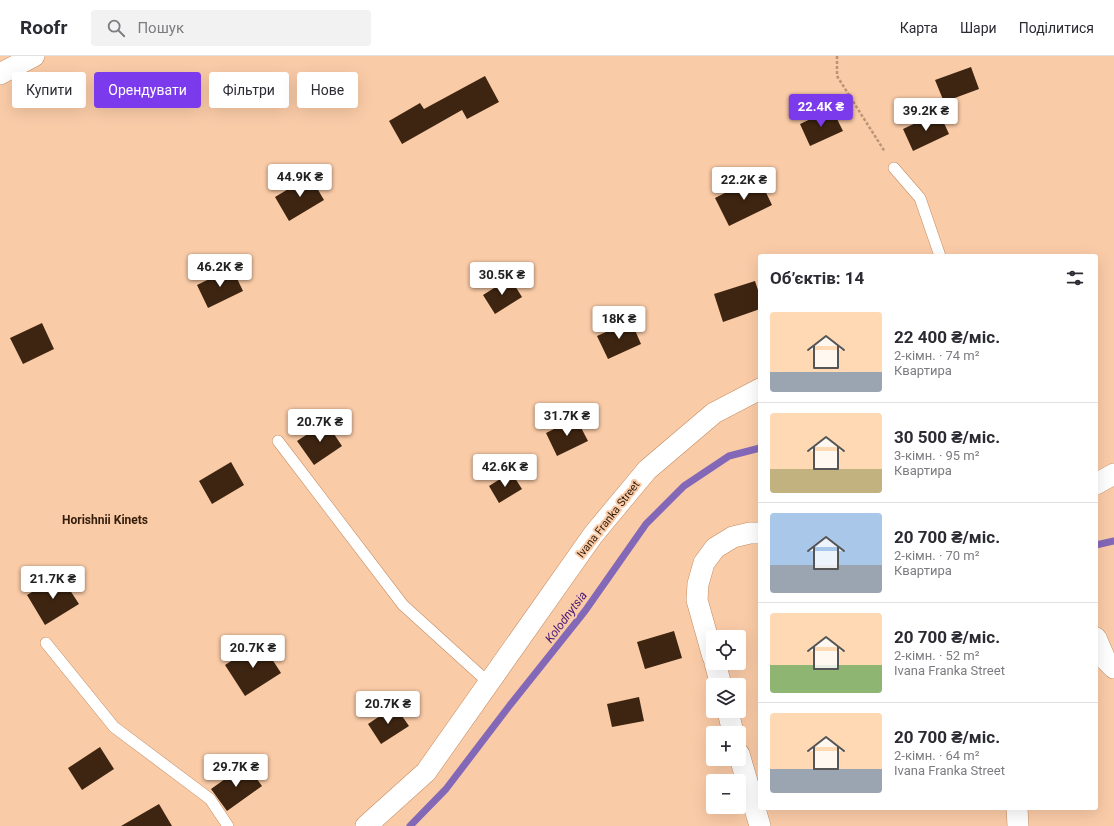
<!DOCTYPE html>
<html lang="uk">
<meta charset="utf-8">
<style>
:root{--surface:#fff;--page:#f2f2f3;--text:#2b2b33;--muted:#7c7c81;--line:#e1e1e2;--accent:#7c3aed}
body{margin:0;font-family:Roboto,sans-serif;background:var(--page);color:var(--text);height:100vh;display:flex;flex-direction:column;font-size:15px;white-space:nowrap}
*{box-sizing:border-box;margin:0}
p{font-size:13px;color:var(--muted)}
.icon{flex:none;width:22px;height:22px;fill:none;stroke:currentColor;stroke-width:2;stroke-linecap:round;stroke-linejoin:round}
.map{position:relative;flex:1;overflow:hidden}
.panel{position:absolute;left:758px;top:198px;width:340px;height:556px;display:flex;flex-direction:column;background:var(--surface);border-radius:4px;box-shadow:0 4px 16px #0002}
.panel>*{flex:none}
.banner{position:absolute;left:12px;top:16px;width:380px;height:36px;display:flex;gap:8px}
.fabs{position:absolute;left:706px;top:574px;display:grid;gap:8px}
.fabs a{display:grid;place-items:center;width:40px;height:40px;border-radius:4px;background:var(--surface);box-shadow:0 4px 16px #0002;font-size:20px}
.price{position:absolute;translate:-50% -34px;padding:0 9px;border-radius:4px;background:#fff;color:#222;font-size:13px;line-height:26px;filter:drop-shadow(0 1px 2px #0008)}
.price::after{content:'';position:absolute;left:50%;top:24px;width:12px;height:9px;margin-left:-6px;background:inherit;clip-path:polygon(0 0,100% 0,50% 100%)}
.price.selected{background:var(--accent);color:#fff}
ul{padding:0;list-style:none}
li{display:flex;align-items:center;gap:12px;height:100px;padding:0 12px}
li+li{border-top:1px solid var(--line)}
li span{display:grid;place-items:center;flex:none;width:112px;height:80px;border-radius:4px;color:#555}
li>.icon{margin-inline-start:auto}
span .icon{width:48px;height:48px;fill:#fffc;stroke-width:1}
li b{font-size:17px}
h2{display:flex;justify-content:space-between;align-items:center;height:48px;padding:0 12px;font-size:17px}
.chip{padding:0 14px;border-radius:4px;background:var(--surface);box-shadow:0 4px 16px #0002;font-size:14px;line-height:36px}
.chip.selected{background:var(--accent);color:#fff}
header{display:flex;align-items:center;gap:24px;box-sizing:border-box;height:56px;padding:0 20px;background:var(--surface);border-bottom:1px solid var(--line)}
header strong{font-size:19px}
nav{display:flex;gap:22px;margin-inline-start:auto;font-size:14px}
.search{width:280px;height:36px;background:var(--page);display:flex;align-items:center;gap:10px;box-sizing:border-box;padding:0 14px;border-radius:4px;color:var(--muted);font-size:15px}
.map>svg:first-child{display:block}
.lines{fill:none;stroke-linecap:round;stroke-linejoin:round}
.stream{stroke:#8468b8;stroke-width:7}
.building{fill:#3e2511}
.lane-casing{stroke:#c48c60;stroke-width:12}
.street-casing{stroke:#c48c60;stroke-width:22}
.path{stroke:#bb9476;stroke-width:2.5;stroke-dasharray:3 2;stroke-linecap:butt}
.lane{stroke:#fff;stroke-width:11}
.street{stroke:#fff;stroke-width:21}
.labels{text-anchor:middle;stroke-width:4;stroke-linejoin:round;paint-order:stroke}
.street-label{font-size:11px;fill:#321c0a;stroke:#facba7}
.neighbourhood-label{font-size:12px;font-weight:bold;fill:#321c0a;stroke:#facba7}
.water-label{font-size:12px;font-style:italic;fill:#431578;stroke:#facba7}
</style>
<header>
<strong>Roofr</strong>
<div class="search"><svg class="icon" aria-label="search" viewBox="0 0 24 24"><circle cx="10" cy="10" r="6"/><path d="M15 15l6 6"/></svg>Пошук</div>
<nav><a>Карта</a><a>Шари</a><a>Поділитися</a></nav>
</header>
<div class="map">
<svg width="1114" height="770" viewBox="0 0 1114 770">
<rect width="100%" height="100%" fill="#facba7"/>
<g class="lines">
<path class="stream" d="M 1096,489 L 1114,485
M 410,770 L 446,733 L 510,649 L 585,555 L 646,468 L 684,430 L 729,400 L 760,392"/>
</g>
<path class="building" d="M 971,11 L 979,33 L 944,46 L 935,24 Z
M 485,20 L 499,46 L 467,63 L 462,54 L 402,88 L 389,65 L 420,47 L 424,53 Z
M 832,53 L 843,75 L 810,90 L 800,68 Z
M 939,56 L 949,78 L 913,95 L 903,73 Z
M 310,120 L 324,144 L 289,165 L 275,141 Z
M 758,120 L 772,149 L 729,170 L 715,142 Z
M 232,212 L 243,235 L 208,252 L 197,229 Z
M 510,222 L 522,241 L 495,258 L 483,239 Z
M 755,225 L 760,240 L 760,253 L 723,266 L 714,238 Z
M 631,265 L 641,288 L 608,303 L 597,280 Z
M 42,267 L 54,293 L 23,308 L 10,282 Z
M 576,362 L 588,385 L 557,400 L 546,377 Z
M 326,366 L 342,390 L 314,409 L 297,385 Z
M 231,406 L 244,429 L 212,448 L 199,425 Z
M 511,416 L 522,433 L 499,447 L 489,430 Z
M 60,519 L 79,548 L 45,569 L 27,539 Z
M 674,575 L 682,602 L 645,613 L 637,586 Z
M 261,586 L 281,617 L 245,640 L 225,609 Z
M 639,641 L 644,665 L 612,671 L 607,648 Z
M 395,650 L 409,670 L 381,688 L 368,668 Z
M 100,691 L 114,713 L 82,734 L 68,712 Z
M 246,708 L 262,730 L 227,755 L 211,733 Z
M 159,748 L 172,770 L 121,770 Z"/>
<g class="lines">
<g class="lane-casing">
<path id="lane" d="M 894,112 L 920,142 L 940,200
M 278,385 L 403,549 L 489,627
M 46,587 L 114,671 L 210,743 L 228,770"/>
</g>
<g class="street-casing">
<path id="street" d="M 0,18 L 34,0
M 1096,428 L 1114,418
M 1096,582 L 1105,603 L 1114,612
M 713,601 L 697,544 L 698,528 L 704,507 L 715,492 L 733,481 L 750,477 L 760,477
M 715,607 L 721,629
M 728,655 L 733,677
M 739,698 L 760,770
M 1017,752 L 1018,770
M 366,770 L 426,716 L 593,479 L 647,414 L 714,357 L 760,333"/>
</g>
<path class="path" d="M 837,0 L 837,20 L 885,96"/>
<use href="#lane" class="lane"/>
<use href="#street" class="street"/>
</g>
<g class="labels">
<g class="street-label">
<text transform="translate(608 463) rotate(-52)" y="4">Ivana Franka Street</text>
</g>
<g class="neighbourhood-label">
<text x="105" y="468">Horishnii Kinets</text>
</g>
<g class="water-label">
<text transform="translate(566 561) rotate(-53)" y="4">Kolodnytsia</text>
</g>
</g>
</svg>
<div class="fabs">
<a><svg class="icon" aria-label="locate" viewBox="0 0 24 24"><circle cx="12" cy="12" r="6"/><path d="M12 2v4M12 18v4M2 12h4M18 12h4"/></svg></a>
<a><svg class="icon" aria-label="layers" viewBox="0 0 24 24"><path d="M12 4l9 5-9 5-9-5zM3 14l9 5 9-5"/></svg></a>
<a>+</a>
<a>−</a>
</div>
<b class="price selected" style="left:821px;top:72px">22.4K ₴</b>
<b class="price" style="left:926px;top:76px">39.2K ₴</b>
<b class="price" style="left:300px;top:142px">44.9K ₴</b>
<b class="price" style="left:744px;top:145px">22.2K ₴</b>
<b class="price" style="left:220px;top:232px">46.2K ₴</b>
<b class="price" style="left:502px;top:240px">30.5K ₴</b>
<b class="price" style="left:619px;top:284px">18K ₴</b>
<b class="price" style="left:567px;top:381px">31.7K ₴</b>
<b class="price" style="left:320px;top:387px">20.7K ₴</b>
<b class="price" style="left:505px;top:432px">42.6K ₴</b>
<b class="price" style="left:53px;top:544px">21.7K ₴</b>
<b class="price" style="left:253px;top:613px">20.7K ₴</b>
<b class="price" style="left:388px;top:669px">20.7K ₴</b>
<b class="price" style="left:236px;top:732px">29.7K ₴</b>
<div class="banner">
<a class="chip">Купити</a>
<a class="chip selected">Орендувати</a>
<a class="chip">Фільтри</a>
<a class="chip">Нове</a>
</div>
<section class="panel">
<h2>Об’єктів: 14<svg class="icon" aria-label="filters" viewBox="0 0 24 24"><path d="M4 7h16M4 17h16"/><circle cx="9" cy="7" r="2"/><circle cx="15" cy="17" r="2"/></svg></h2>
<ul>
<li><span style="background:linear-gradient(#ffd9b3 75%,#9aa5b1 0)"><svg class="icon" aria-label="home" viewBox="0 0 24 24"><path d="M3 11l9-7 9 7M6 9v11h12V9"/></svg></span><div><b>22 400 ₴/міс.</b><p>2-кімн. · 74 m²</p><p>Квартира</p></div></li>
<li><span style="background:linear-gradient(#ffd9b3 70%,#c2b280 0)"><svg class="icon" aria-label="home" viewBox="0 0 24 24"><path d="M3 11l9-7 9 7M6 9v11h12V9"/></svg></span><div><b>30 500 ₴/міс.</b><p>3-кімн. · 95 m²</p><p>Квартира</p></div></li>
<li><span style="background:linear-gradient(#a9c7e8 65%,#9aa5b1 0)"><svg class="icon" aria-label="home" viewBox="0 0 24 24"><path d="M3 11l9-7 9 7M6 9v11h12V9"/></svg></span><div><b>20 700 ₴/міс.</b><p>2-кімн. · 70 m²</p><p>Квартира</p></div></li>
<li><span style="background:linear-gradient(#ffd9b3 65%,#8fb573 0)"><svg class="icon" aria-label="home" viewBox="0 0 24 24"><path d="M3 11l9-7 9 7M6 9v11h12V9"/></svg></span><div><b>20 700 ₴/міс.</b><p>2-кімн. · 52 m²</p><p>Ivana Franka Street</p></div></li>
<li><span style="background:linear-gradient(#ffd9b3 70%,#9aa5b1 0)"><svg class="icon" aria-label="home" viewBox="0 0 24 24"><path d="M3 11l9-7 9 7M6 9v11h12V9"/></svg></span><div><b>20 700 ₴/міс.</b><p>2-кімн. · 64 m²</p><p>Ivana Franka Street</p></div></li>
</ul>
</section>
</div>
